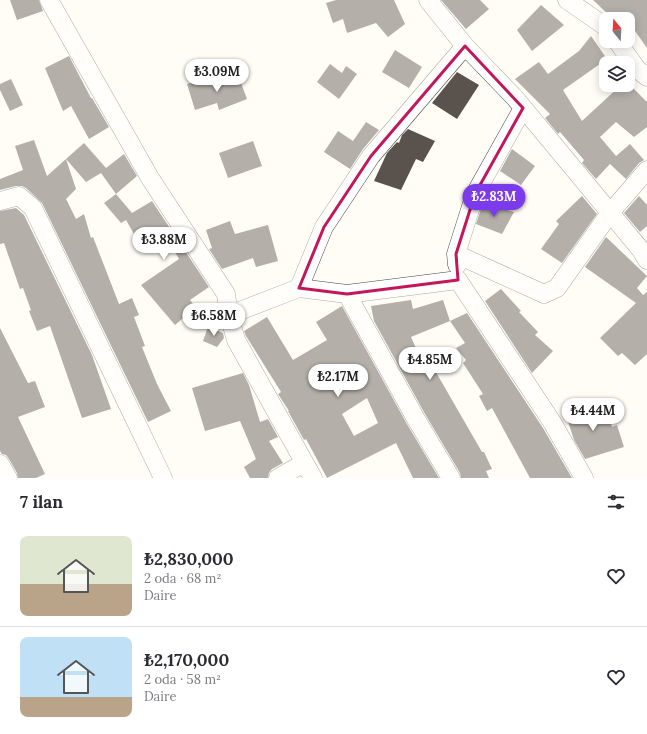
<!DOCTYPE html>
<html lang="tr">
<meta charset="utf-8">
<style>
:root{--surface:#fff;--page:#f7f7f7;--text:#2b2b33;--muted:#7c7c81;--line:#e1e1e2;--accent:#7c3aed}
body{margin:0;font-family:Lora,serif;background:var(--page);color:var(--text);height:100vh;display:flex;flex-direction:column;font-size:15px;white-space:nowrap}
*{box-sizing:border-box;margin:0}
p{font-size:13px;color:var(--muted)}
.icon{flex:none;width:22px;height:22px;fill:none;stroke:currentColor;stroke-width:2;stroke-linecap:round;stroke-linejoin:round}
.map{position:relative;height:478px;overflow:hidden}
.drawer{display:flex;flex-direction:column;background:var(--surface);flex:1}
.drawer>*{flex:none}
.needle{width:26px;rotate:342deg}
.buttons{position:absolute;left:599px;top:12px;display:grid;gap:8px}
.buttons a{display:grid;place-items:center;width:36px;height:36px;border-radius:8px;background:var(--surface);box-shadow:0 2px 10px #0003;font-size:20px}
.price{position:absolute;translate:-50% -34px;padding:0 9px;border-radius:14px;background:#fff;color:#222;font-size:13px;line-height:26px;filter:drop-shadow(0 1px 2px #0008)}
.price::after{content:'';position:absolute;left:50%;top:24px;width:12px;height:9px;margin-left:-6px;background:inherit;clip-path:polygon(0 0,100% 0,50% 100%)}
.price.selected{background:var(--accent);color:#fff}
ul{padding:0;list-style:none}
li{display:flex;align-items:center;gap:12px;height:100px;padding:0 20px}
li+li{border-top:1px solid var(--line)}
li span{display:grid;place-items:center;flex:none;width:112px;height:80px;border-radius:8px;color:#555}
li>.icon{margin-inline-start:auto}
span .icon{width:48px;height:48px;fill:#fffc;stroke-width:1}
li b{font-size:17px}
h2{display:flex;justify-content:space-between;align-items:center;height:48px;padding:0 20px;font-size:17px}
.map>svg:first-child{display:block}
.building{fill:#5a524d;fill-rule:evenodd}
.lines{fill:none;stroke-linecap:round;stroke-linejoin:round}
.minor-casing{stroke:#444;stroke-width:19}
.minor{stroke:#fff;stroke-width:18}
.marked{fill:none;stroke:#c2185b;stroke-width:3;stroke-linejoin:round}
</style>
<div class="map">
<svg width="647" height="478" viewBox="0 0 647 478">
<rect width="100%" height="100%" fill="#fffdf5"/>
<path class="building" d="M 10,0 L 39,0 L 43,11 L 17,20 Z
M 336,0 L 394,0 L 405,24 L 388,37 L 376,23 L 347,33 L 343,19 L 333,23 L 326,3 Z
M 441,0 L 480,0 L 489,9 L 466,29 Z
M 593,0 L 647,0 L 647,48 L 628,21 L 628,19 L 613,19 Z
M 541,5 L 564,25 L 532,51 L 517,30 Z
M 591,36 L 607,59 L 563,90 L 582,121 L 621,85 L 628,85 L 628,83 L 647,102 L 647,127 L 634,137 L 616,122 L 600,137 L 616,156 L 630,144 L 644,160 L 639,163 L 626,179 L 610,164 L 596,179 L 582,163 L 584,160 L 560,132 L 558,134 L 545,118 L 550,114 L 515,79 L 539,62 L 548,74 L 579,51 Z
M 395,50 L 422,67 L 409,88 L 382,72 Z
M 69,56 L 91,98 L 92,98 L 109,127 L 89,139 L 71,106 L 63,111 L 45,68 Z
M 330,64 L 342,73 L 346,66 L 357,74 L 339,99 L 317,82 Z
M 457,72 L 479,85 L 457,119 L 432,103 Z
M 238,75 L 247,99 L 219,110 L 217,103 L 195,110 L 187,84 L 215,76 L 217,83 Z
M 11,79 L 23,105 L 10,111 L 0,90 L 0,84 Z
M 366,122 L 379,130 L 363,149 L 350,169 L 324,152 L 338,131 L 353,141 Z
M 408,129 L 435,141 L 423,162 L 416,159 L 401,190 L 374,181 L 387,153 L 397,142 L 399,143 L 402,135 Z
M 34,140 L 47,176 L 66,159 L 76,189 L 66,199 L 76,219 L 84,214 L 91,238 L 93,237 L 119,304 L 132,298 L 139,315 L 134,317 L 145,346 L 142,347 L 157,384 L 171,411 L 148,422 L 42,203 L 26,188 L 22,186 L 16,186 L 0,190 L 0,179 L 23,170 L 15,146 Z
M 253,141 L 262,166 L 228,178 L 219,153 Z
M 84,143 L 106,168 L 124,154 L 137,176 L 116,194 L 101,173 L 86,182 L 66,159 Z
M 512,149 L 535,166 L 521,185 L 500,171 Z
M 116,194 L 132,213 L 152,201 L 209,287 L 190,300 L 196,307 L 175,325 L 141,285 L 179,259 L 166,236 L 152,244 L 147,235 L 138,241 L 126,220 L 121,223 L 104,203 Z
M 582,196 L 597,214 L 562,263 L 541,249 L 559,224 L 556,221 Z
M 639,196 L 647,205 L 647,226 L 640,232 L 624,213 Z
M 483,203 L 514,212 L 502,234 L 476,224 Z
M 16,208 L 24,215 L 92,355 L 111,409 L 82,418 L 50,326 L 37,331 L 29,311 L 31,310 L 23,288 L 20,289 L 4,243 L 0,244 L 0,211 Z
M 230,221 L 235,234 L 268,225 L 278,261 L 256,267 L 253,258 L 222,269 L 209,249 L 212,248 L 206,230 Z
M 606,237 L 647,276 L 637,288 L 643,295 L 647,292 L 647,354 L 635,365 L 622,353 L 618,356 L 600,338 L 636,303 L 585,267 Z
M 501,289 L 521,311 L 519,312 L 538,332 L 535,335 L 553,351 L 532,373 L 485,301 Z
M 411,300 L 413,309 L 443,300 L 450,321 L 411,337 L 426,371 L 433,367 L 482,452 L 484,452 L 492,469 L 486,471 L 489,478 L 461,478 L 460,473 L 425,414 L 374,321 L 371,306 Z
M 342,306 L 407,424 L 439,478 L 413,478 L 396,443 L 327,478 L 306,439 L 304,440 L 288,411 L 289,411 L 278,394 L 281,392 L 246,336 L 244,331 L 267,317 L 293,360 L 327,340 L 316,322 ZM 367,398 L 378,423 L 354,436 L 342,414 Z
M 467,313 L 543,428 L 572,478 L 530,478 L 492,408 L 487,411 L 479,396 L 483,394 L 463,363 L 466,360 L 456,348 L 465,343 L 450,321 Z
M 208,327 L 223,333 L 224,338 L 217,347 L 203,341 Z
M 0,328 L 28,383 L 35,381 L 45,407 L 18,417 L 45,474 L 36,478 L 18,478 L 17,473 L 9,459 L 6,455 L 2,454 L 0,451 Z
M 243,373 L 249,385 L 260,422 L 268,419 L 278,437 L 269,441 L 283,463 L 272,469 L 269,473 L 268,478 L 250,478 L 244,467 L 256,459 L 240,421 L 205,431 L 192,388 Z
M 588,405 L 592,415 L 607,410 L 612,427 L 617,425 L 624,447 L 585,459 L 574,440 L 565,412 Z"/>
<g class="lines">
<g class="minor-casing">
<path id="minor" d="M 49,0 L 150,178 L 226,294 L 229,315 L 236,340 L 313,478
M 428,0 L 465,46 L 515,98 L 641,250 L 647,260
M 567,0 L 606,27
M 617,41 L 637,69 L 647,77
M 0,201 L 19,196 L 33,208 L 163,478
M 456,254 L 544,294 L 557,288 L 610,213 L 647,170
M 457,265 L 456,254 L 475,194 L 523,108
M 299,288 L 324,227 L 371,156 L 465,46
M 347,294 L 416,419 L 451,478
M 229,315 L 299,288 L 347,294 L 458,280 L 552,422 L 584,478
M 0,464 L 8,478
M 278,478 L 304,463"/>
</g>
<use href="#minor" class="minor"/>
</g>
<path d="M0 0H647V478H0ZM 465,46 L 523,108 L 475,194 L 456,254 L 458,280 L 347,294 L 299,288 L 324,227 L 371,156 Z" fill="#fffdf5" fill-opacity=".55" fill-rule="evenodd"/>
<path class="marked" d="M 465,46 L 523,108 L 475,194 L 456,254 L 458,280 L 347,294 L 299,288 L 324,227 L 371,156 Z"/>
</svg>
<div class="buttons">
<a><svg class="needle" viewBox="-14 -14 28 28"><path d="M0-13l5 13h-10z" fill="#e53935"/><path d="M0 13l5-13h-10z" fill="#7c7c81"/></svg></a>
<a><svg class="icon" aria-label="layers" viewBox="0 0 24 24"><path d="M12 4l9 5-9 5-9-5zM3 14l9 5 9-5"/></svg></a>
</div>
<b class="price" style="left:217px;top:93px">₺3.09M</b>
<b class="price selected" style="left:494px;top:218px">₺2.83M</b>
<b class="price" style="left:164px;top:261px">₺3.88M</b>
<b class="price" style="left:214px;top:337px">₺6.58M</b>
<b class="price" style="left:430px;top:381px">₺4.85M</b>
<b class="price" style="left:338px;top:398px">₺2.17M</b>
<b class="price" style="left:593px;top:432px">₺4.44M</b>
</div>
<section class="drawer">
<h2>7 ilan<svg class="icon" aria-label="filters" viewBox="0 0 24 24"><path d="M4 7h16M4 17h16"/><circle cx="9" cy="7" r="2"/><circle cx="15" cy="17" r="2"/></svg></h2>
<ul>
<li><span style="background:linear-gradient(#dfe7d0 60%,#b9a48a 0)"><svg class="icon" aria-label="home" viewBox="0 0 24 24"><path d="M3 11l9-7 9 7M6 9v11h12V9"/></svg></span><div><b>₺2,830,000</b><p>2 oda · 68 m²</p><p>Daire</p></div><svg class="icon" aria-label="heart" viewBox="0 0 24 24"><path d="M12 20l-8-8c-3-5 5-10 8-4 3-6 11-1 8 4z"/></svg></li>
<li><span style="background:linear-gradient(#bfe0f5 75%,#b9a48a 0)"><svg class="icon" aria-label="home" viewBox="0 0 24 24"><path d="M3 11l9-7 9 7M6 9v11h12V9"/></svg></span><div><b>₺2,170,000</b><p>2 oda · 58 m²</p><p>Daire</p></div><svg class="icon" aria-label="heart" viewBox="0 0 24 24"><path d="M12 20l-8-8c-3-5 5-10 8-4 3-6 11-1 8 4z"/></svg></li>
</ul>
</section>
